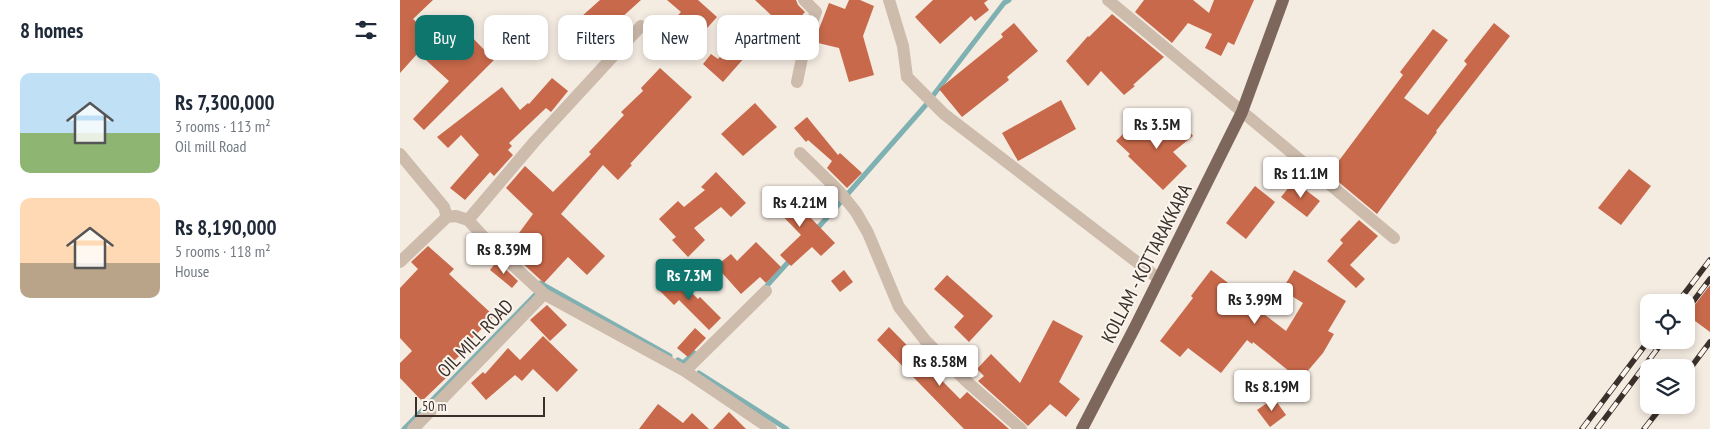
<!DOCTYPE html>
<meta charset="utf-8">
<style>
:root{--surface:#fff;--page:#f2f2f3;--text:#1f2937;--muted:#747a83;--accent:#0f766e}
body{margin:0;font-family:"PT Sans Narrow",sans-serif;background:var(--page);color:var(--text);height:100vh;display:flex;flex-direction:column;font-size:19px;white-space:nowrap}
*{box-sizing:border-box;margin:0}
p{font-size:16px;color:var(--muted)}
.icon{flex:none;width:28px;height:28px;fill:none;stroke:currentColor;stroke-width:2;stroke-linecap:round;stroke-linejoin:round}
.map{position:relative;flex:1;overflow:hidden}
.details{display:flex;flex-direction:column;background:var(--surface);width:400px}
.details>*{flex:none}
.top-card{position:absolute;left:15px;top:15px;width:475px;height:45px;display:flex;gap:10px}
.buttons{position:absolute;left:1240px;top:294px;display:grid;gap:10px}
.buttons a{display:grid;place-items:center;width:55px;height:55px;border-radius:10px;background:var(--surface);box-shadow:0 2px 8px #0003;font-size:25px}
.scale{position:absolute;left:15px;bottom:12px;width:130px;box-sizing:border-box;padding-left:5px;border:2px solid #3b302b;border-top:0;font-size:14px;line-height:18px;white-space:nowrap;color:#3b302b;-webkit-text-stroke:4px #fbf5ee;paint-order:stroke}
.price{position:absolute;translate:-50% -42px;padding:0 11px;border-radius:5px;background:#fff;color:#222;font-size:16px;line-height:32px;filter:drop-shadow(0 1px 2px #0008)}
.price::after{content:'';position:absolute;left:50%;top:30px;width:15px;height:11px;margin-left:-8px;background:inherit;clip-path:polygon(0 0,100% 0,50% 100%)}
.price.selected{background:var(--accent);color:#fff}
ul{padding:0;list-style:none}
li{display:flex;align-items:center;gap:15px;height:125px;padding:0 20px}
li span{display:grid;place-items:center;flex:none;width:140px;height:100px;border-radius:10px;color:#555}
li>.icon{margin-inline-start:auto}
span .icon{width:60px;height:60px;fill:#fffc;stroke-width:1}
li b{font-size:21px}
h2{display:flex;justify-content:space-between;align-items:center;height:60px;padding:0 20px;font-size:21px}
.tag{padding:0 18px;border-radius:10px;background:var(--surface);box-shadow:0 2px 8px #0003;font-size:18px;line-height:45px}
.tag.selected{background:var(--accent);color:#fff}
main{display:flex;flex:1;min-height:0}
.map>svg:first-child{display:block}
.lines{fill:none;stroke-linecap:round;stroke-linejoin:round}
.stream{stroke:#7fb0b2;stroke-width:5}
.building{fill:#c8694b}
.minor{stroke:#cdbbac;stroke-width:12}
.major{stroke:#7d675c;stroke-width:12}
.rail-casing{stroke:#3b302b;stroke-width:5.5}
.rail{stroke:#fbf5ee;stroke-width:4;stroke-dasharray:11;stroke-linecap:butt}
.labels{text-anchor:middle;stroke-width:4;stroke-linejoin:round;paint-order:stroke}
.street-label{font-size:19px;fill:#3b302b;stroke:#fbf5ee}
</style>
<main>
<section class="details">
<h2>8 homes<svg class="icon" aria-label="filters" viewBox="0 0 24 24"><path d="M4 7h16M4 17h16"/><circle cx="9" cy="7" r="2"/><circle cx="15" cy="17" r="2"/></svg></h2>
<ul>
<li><span style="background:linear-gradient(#bfe0f5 60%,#8fb573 0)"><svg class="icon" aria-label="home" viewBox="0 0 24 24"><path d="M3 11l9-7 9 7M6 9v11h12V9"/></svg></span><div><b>Rs 7,300,000</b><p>3 rooms · 113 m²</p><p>Oil mill Road</p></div></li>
<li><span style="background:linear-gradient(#ffd9b3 65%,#b9a48a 0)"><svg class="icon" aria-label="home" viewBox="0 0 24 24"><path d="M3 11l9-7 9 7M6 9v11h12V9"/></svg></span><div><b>Rs 8,190,000</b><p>5 rooms · 118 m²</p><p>House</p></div></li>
</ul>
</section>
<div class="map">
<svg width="1310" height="429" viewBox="0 0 1310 429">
<rect width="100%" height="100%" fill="#f4ebe1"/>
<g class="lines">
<path class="stream" d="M 416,230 L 525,106 L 604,3 L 609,0
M 140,283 L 270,356
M 363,290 L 391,259
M 278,360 L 283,363 L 294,353
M 299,373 L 387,429
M 4,429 L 140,290"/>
</g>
<path class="building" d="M 0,0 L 33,0 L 13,19 L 47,50 L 66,31 L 94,60 L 24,130 L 13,119 L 49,81 L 18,53 L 0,73 Z
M 200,0 L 241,0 L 189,47 L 192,50 L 182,60 L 162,41 L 175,28 L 172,25 Z
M 267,0 L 298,0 L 317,17 L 290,47 L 268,26 L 281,12 Z
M 355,0 L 396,0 L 398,5 L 405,12 L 388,31 Z
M 449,0 L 460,0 L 474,6 L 463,36 L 474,75 L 449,82 L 439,48 L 414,42 L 429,3 L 445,9 Z
M 533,0 L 588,0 L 584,3 L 589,10 L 575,21 L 571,16 L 540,44 L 515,17 Z
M 744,0 L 793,0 L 809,13 L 814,0 L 854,0 L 834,45 L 828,42 L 821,56 L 805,48 L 812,34 L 788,23 L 772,43 L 735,12 Z
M 712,14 L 764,57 L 733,85 L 735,86 L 724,95 L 701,71 L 688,86 L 666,61 L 688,36 L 689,37 Z
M 614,23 L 638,51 L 607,77 L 609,80 L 562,117 L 539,89 L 603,37 L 601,34 Z
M 1094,23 L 1110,36 L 1036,131 L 1037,132 L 977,214 L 929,174 L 1003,75 L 1000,72 L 1033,29 L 1048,40 L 1004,98 L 1028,115 L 1067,64 L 1064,61 Z
M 113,27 L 129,43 L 116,55 L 101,38 Z
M 331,45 L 345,57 L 323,82 L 303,64 L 311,54 L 318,59 Z
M 260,68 L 292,97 L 230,164 L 232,165 L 218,180 L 203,165 L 161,214 L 205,256 L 187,275 L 168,257 L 144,283 L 108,250 L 123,236 L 119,233 L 133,214 L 106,188 L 125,166 L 153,192 L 191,154 L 189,152 L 224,115 L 221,112 L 243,91 L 241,88 Z
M 152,78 L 168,91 L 151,112 L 146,108 L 109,143 L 112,146 L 108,150 L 113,155 L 94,176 L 90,172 L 65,200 L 50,188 L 79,155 L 61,135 L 48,148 L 37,137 L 102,87 L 120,110 L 128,103 L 129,104 Z
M 661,100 L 676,129 L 618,161 L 602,133 Z
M 355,103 L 377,127 L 343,156 L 321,134 Z
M 407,117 L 438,155 L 440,153 L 462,173 L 447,188 L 427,168 L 432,161 L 408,140 L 406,142 L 394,128 Z
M 778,117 L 793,136 L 773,152 L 787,166 L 763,190 L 728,156 L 730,154 L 716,141 L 738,119 L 756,136 Z
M 1229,169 L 1251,186 L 1221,225 L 1198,208 Z
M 316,172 L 346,203 L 331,217 L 321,207 L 294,228 L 305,240 L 288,257 L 272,240 L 276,237 L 259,219 L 278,201 L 284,207 L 305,190 L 301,187 Z
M 894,181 L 920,201 L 907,217 L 881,197 Z
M 855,186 L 875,202 L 846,239 L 826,223 Z
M 381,187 L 435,243 L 421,256 L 412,247 L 391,266 L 380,255 L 401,235 L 367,200 Z
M 959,220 L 978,236 L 950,265 L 965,279 L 956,288 L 927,261 L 943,243 L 940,240 Z
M 356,242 L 381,267 L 366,283 L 360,277 L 341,294 L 316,266 L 331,254 L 337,261 Z
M 28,246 L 54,269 L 49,274 L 94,316 L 68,343 L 70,346 L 41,373 L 46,378 L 22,401 L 0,378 L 0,363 L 12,351 L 0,338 L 0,288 L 18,269 L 11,262 Z
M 97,261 L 118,281 L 112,288 L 90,270 Z
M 444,270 L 453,282 L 440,292 L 431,281 Z
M 811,270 L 836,289 L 834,291 L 886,331 L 903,303 L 882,290 L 894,270 L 946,301 L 928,331 L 934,334 L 923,353 L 900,380 L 853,342 L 852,344 L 847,340 L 821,373 L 788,348 L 780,357 L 760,341 L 793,298 L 791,296 Z
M 273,274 L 298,299 L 300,297 L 321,318 L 309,330 L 279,300 L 274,305 L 258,289 Z
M 547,275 L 593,316 L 569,342 L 554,327 L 564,316 L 534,289 Z
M 1310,285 L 1310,332 L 1287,315 Z
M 147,305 L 167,325 L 150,341 L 130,320 Z
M 653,320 L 683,336 L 659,382 L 680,399 L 666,417 L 650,404 L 628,426 L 578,381 L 584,376 L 577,369 L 591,354 L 620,383 Z
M 489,327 L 560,399 L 567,392 L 609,429 L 564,429 L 477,340 Z
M 295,328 L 306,338 L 288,357 L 277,348 Z
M 143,336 L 178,370 L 157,392 L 133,369 L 122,381 L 115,375 L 86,400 L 71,383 L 83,372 L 85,374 L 108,348 L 120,360 Z
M 874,398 L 886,415 L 870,427 L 857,410 Z
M 258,404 L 283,423 L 292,413 L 309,429 L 239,429 Z
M 329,412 L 346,429 L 313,429 Z"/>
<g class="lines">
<path class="minor" d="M 489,0 L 503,46 L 507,77 L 544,114 L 759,279
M 708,0 L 994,238
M 397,82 L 407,34 L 416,12 L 404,0
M 400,153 L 439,191 L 456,212 L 468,233 L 499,307 L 525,340 L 566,381 L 621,429
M 0,154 L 44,207 L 47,217 L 56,216 L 68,220 L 93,247 L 144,294 L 285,371 L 371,429
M 68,220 L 135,141 L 241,26
M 0,262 L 47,217
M 285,371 L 366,291
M 13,429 L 144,294"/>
<path class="major" d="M 682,429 L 735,327 L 842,112 L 883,0"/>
<g class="rail-casing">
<path id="rail" d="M 1278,302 L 1310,260
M 1286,311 L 1310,279
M 1286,374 L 1310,342
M 1182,429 L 1249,340
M 1197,429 L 1264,340
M 1244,429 L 1263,405"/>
</g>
<use href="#rail" class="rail"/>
</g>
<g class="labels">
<g class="street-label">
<text transform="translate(746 263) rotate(-63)" y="7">KOLLAM - KOTTARAKKARA</text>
<text transform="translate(75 338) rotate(-46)" y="7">OIL MILL ROAD</text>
</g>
</g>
</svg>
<div class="buttons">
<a><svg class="icon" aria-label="locate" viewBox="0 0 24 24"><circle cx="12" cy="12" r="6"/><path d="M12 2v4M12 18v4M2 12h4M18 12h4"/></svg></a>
<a><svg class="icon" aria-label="layers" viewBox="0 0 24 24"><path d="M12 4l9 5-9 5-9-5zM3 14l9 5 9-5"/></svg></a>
</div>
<div class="scale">50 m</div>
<b class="price" style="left:757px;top:150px">Rs 3.5M</b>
<b class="price" style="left:901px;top:199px">Rs 11.1M</b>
<b class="price" style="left:400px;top:228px">Rs 4.21M</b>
<b class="price" style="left:104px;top:275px">Rs 8.39M</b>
<b class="price selected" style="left:289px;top:301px">Rs 7.3M</b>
<b class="price" style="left:855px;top:325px">Rs 3.99M</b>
<b class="price" style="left:540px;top:387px">Rs 8.58M</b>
<b class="price" style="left:872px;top:412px">Rs 8.19M</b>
<div class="top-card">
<a class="tag selected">Buy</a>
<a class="tag">Rent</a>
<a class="tag">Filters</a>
<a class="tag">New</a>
<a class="tag">Apartment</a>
</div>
</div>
</main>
